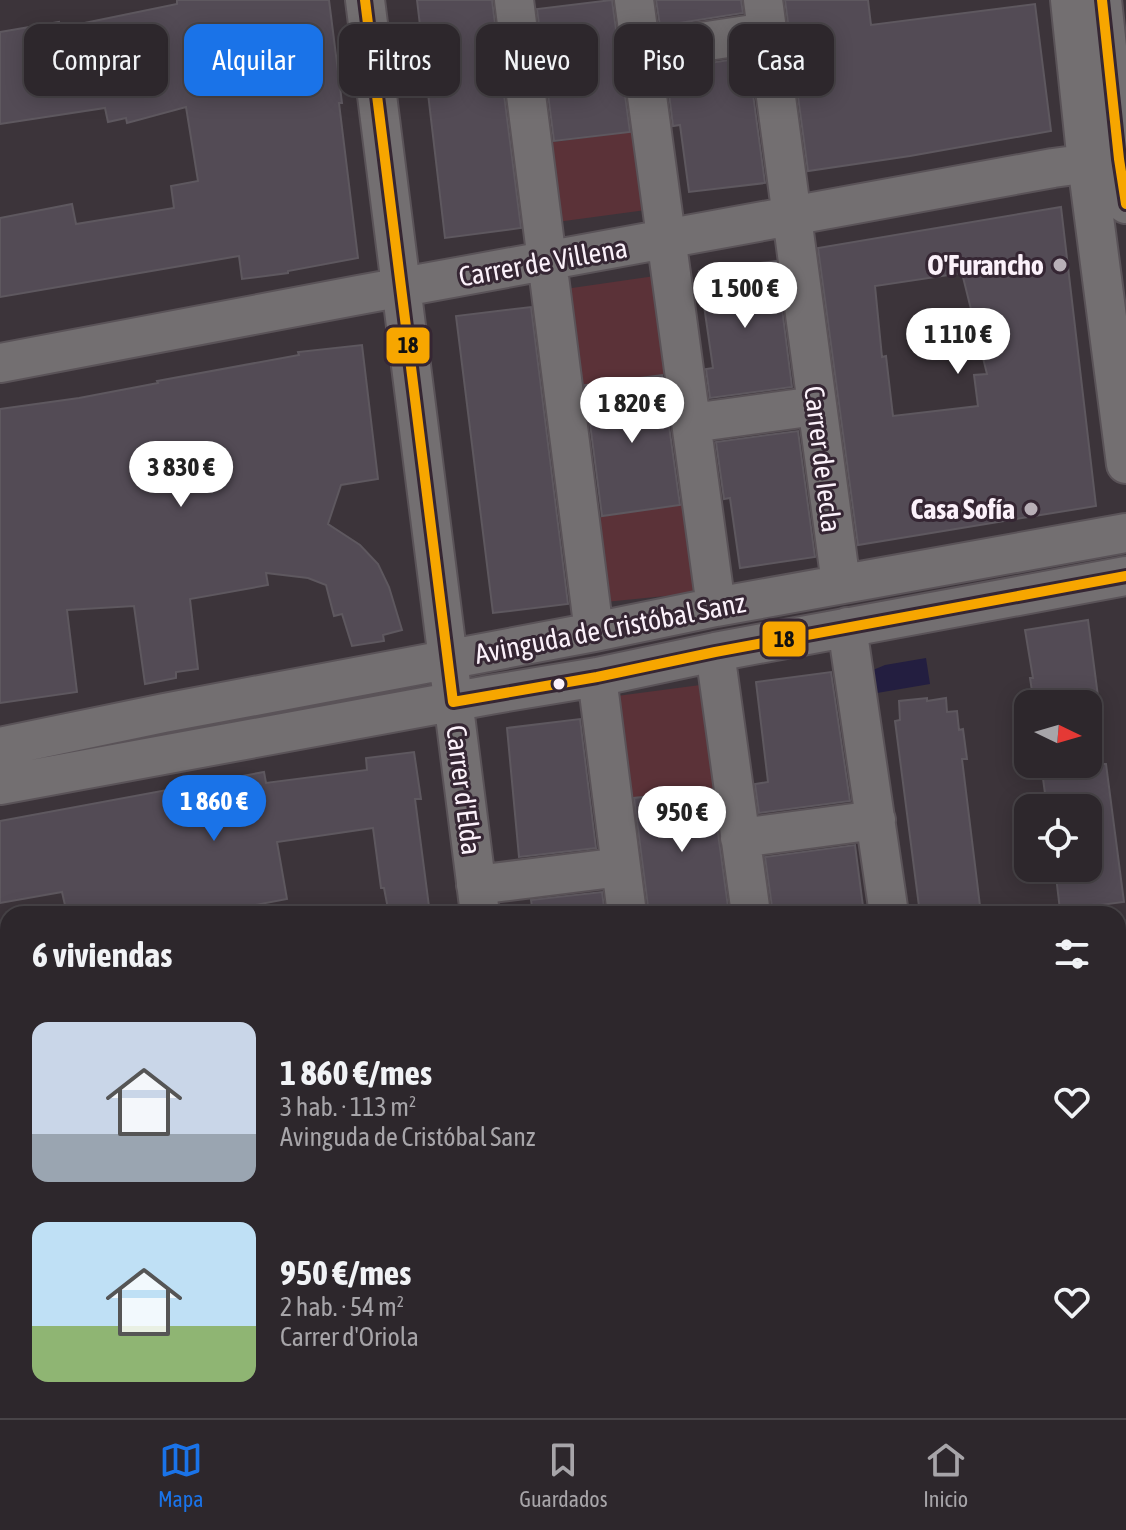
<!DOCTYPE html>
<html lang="es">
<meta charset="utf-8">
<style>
:root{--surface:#2d272c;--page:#352f34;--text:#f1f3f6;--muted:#a7a5a9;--line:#484448;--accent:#1a73e8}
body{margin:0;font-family:"Asap Condensed",sans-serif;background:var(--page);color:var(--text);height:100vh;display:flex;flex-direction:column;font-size:30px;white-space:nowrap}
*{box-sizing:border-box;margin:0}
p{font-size:26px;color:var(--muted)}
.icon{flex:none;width:44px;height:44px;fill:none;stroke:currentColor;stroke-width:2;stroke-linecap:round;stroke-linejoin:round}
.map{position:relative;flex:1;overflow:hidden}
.details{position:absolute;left:0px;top:906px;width:1126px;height:512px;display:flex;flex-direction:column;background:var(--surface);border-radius:24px 24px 0 0;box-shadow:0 4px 20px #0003,0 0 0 2px var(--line)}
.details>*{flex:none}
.banner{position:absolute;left:24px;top:24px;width:1078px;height:72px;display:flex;gap:16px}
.needle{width:52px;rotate:95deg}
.fabs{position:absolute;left:1014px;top:690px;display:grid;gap:16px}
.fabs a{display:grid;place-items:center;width:88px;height:88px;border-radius:16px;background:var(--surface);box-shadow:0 4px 20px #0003,0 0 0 2px var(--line);font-size:40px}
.price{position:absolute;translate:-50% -68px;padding:0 18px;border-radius:28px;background:#fff;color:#222;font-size:26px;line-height:52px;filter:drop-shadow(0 2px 4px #0008)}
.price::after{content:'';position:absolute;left:50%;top:48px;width:24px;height:18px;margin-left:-12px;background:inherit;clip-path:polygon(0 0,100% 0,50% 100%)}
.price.selected{background:var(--accent);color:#fff}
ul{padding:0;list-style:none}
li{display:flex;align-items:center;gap:24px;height:200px;padding:0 32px}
li span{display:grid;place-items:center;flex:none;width:224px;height:160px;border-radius:16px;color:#555}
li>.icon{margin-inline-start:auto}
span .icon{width:96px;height:96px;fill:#fffc;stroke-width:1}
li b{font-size:34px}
h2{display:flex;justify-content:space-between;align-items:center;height:96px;padding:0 32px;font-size:34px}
.chip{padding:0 28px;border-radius:16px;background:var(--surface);box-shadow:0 4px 20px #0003,0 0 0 2px var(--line);font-size:28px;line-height:72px}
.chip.selected{background:var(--accent);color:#fff}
.dock{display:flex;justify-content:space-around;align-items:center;height:112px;border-top:2px solid var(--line);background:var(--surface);font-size:22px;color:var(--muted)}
.dock a{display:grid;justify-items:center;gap:4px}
.dock .selected{color:var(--accent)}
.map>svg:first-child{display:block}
.green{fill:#5b3238}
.water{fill:#231e40}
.building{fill:#534b55;stroke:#5e585f;stroke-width:2;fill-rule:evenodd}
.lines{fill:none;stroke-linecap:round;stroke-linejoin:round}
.minor-casing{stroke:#5a5358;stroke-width:42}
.path{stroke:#747073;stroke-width:5;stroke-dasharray:4 4;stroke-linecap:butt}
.minor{stroke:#736f71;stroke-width:38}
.bus-1-casing{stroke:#352633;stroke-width:16}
.bus-1{stroke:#f7a600;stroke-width:10}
.poi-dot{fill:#b8afb7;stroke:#352633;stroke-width:3}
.bus-dot{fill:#fbf1fa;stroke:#352633;stroke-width:3}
.labels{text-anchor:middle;stroke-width:6;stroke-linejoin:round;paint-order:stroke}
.street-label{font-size:28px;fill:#fbf1fa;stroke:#352633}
.poi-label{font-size:28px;font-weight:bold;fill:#fbf1fa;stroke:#352633;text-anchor:end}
.line-badge{stroke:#352633;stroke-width:3}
.pale-badge-label{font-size:22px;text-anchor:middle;font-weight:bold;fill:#111}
</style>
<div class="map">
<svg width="1126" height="1418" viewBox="0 0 1126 1418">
<rect width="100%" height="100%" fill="#3c343a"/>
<path class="green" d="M 638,131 L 646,210 L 557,222 L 546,143 Z
M 655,276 L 668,374 L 578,386 L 565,289 Z
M 686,504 L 696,593 L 605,602 L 594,518 Z
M 708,684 L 721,788 L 630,799 L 617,696 Z"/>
<path class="water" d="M 926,658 L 930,684 L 877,693 L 873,670 L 885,665 Z"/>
<path class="building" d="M 177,0 L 329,0 L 342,103 L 339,103 L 358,258 L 288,271 L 288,273 L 242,279 L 239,256 L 0,297 L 0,218 L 72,204 L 76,224 L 174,208 L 171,186 L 198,181 L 186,107 L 127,123 L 126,118 L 108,122 L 105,108 L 0,124 L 0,32 L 59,22 L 60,28 L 177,4 Z
M 417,0 L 492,0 L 521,228 L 445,238 Z
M 612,0 L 630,132 L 554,141 L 537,9 Z
M 656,0 L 741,0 L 743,13 L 660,26 Z
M 785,0 L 868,0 L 871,25 L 1035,4 L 1051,131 L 910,156 L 808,171 Z
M 748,57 L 765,183 L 689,192 L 680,125 L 673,126 L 666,70 Z
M 1061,207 L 1096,506 L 858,545 L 818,248 ZM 962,273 L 987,374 L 974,375 L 978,406 L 893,416 L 886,356 L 882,357 L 875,286 Z
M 776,261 L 792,387 L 710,398 L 706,369 L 713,368 L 699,271 Z
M 531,307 L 568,604 L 493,613 L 456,316 Z
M 362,345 L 378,479 L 341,485 L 328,524 L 360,545 L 378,564 L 389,587 L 402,630 L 383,635 L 384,641 L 352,646 L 342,614 L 334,616 L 326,585 L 308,578 L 266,573 L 268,585 L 190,599 L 198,669 L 176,672 L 176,678 L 145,684 L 134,606 L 67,610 L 77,692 L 0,703 L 0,409 L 79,398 L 158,383 L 157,381 L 299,355 L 298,352 Z
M 662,375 L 680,505 L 602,516 L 585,385 Z
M 798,431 L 815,557 L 740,568 L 730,498 L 724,499 L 716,442 Z
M 1088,620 L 1099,704 L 1034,704 L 1030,678 L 1033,678 L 1025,630 Z
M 831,672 L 850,801 L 759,813 L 755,784 L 768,782 L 756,682 Z
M 927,698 L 927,701 L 946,698 L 947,712 L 957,711 L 959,730 L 963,729 L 967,759 L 962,759 L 981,914 L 920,914 L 895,721 L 900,720 L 899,701 Z
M 580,719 L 596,848 L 519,857 L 507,728 Z
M 414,752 L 421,799 L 415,799 L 430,914 L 389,914 L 384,888 L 381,888 L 373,828 L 277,842 L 287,899 L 208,914 L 67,914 L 62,892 L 0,903 L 0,821 L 264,772 L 266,783 L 367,770 L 366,758 Z
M 1041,764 L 1106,764 L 1124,902 L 1060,910 L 1055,868 L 1088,868 L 1088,808 L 1047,808 Z
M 712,789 L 729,914 L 649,914 L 634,798 Z
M 855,845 L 864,914 L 773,914 L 765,857 Z
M 602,892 L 605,914 L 533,914 L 531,900 Z"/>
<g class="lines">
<g class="minor-casing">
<path id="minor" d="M 365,0 L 480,914
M 514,0 L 594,632
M 634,0 L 716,607
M 763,0 L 841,584
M 1070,0 L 1087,163 L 1126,464
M 1102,0 L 1119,159 L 1126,204
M 641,51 L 767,32
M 0,363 L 359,295 L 1053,168 L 1119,159
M 692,423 L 816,406
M 847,627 L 889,914
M 715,652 L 751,914
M 597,677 L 627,914
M 0,747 L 164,713 L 594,632 L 716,607 L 1126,533
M 0,785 L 489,695 L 597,677 L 715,652 L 1126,576
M 740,838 L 876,820
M 476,885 L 621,867
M 1118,951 L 1126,950
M 0,1161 L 8,1159
M 1118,1325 L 1126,1324
M 542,1410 L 543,1418
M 689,1410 L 690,1418
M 818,1410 L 819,1418
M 958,1410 L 960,1418
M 1104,1410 L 1105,1418
M 598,1418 L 637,1410"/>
</g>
<path class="path" d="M 473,1418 L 498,1413 L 499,1418"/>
<use href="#minor" class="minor"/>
<g class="bus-1-casing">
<path id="bus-1" d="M 365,0 L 453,702 L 597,677 L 715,652 L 1126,576
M 1102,0 L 1119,159 L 1126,204"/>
</g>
<use href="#bus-1" class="bus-1"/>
</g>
<g class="poi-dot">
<circle cx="1060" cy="265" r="8"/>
<circle cx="1031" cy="509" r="8"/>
</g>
<circle class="bus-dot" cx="559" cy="684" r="7"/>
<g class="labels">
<g class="street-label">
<text transform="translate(543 262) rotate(-10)" y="10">Carrer de Villena</text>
<text transform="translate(823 459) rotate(83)" y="10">Carrer de Iecla</text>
<text transform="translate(610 628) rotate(-11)" y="10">Avinguda de Cristóbal Sanz</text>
<text transform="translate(464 790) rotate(83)" y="10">Carrer d'Elda</text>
</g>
<g class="poi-label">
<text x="1044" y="275">O'Furancho</text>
<text x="1015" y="519">Casa Sofía</text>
</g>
</g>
<g class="line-badge">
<rect x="385" y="326" width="46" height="39" rx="8" fill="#f7a600"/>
<rect x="761" y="620" width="46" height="38" rx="8" fill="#f7a600"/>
</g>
<g class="pale-badge-label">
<text x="408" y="353">18</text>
<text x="784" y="647">18</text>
</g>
</svg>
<div class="fabs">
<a><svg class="needle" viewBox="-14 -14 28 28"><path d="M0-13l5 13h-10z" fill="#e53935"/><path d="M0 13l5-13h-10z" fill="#a7a5a9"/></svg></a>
<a><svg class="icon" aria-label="locate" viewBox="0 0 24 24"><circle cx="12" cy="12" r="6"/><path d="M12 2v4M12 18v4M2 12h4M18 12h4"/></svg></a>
</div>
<b class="price" style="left:745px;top:330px">1 500 €</b>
<b class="price" style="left:958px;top:376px">1 110 €</b>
<b class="price" style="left:632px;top:445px">1 820 €</b>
<b class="price" style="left:181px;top:509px">3 830 €</b>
<b class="price selected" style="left:214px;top:843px">1 860 €</b>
<b class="price" style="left:682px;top:854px">950 €</b>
<div class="banner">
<a class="chip">Comprar</a>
<a class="chip selected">Alquilar</a>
<a class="chip">Filtros</a>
<a class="chip">Nuevo</a>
<a class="chip">Piso</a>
<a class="chip">Casa</a>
</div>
<section class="details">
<h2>6 viviendas<svg class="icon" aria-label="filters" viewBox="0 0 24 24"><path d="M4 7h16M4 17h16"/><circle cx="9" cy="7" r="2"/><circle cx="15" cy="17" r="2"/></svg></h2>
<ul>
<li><span style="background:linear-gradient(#c9d6e8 70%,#9aa5b1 0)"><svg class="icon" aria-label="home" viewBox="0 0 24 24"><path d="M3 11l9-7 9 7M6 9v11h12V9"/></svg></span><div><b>1 860 €/mes</b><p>3 hab. · 113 m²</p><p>Avinguda de Cristóbal Sanz</p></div><svg class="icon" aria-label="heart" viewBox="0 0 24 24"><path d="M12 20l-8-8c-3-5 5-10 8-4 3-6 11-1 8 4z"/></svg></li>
<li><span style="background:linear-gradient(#bfe0f5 65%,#8fb573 0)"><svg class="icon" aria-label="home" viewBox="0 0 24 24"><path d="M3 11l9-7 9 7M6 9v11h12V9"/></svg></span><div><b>950 €/mes</b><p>2 hab. · 54 m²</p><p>Carrer d'Oriola</p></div><svg class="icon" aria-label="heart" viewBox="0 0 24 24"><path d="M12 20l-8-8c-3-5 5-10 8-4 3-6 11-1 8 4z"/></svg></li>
</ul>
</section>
</div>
<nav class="dock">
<a class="selected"><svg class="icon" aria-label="map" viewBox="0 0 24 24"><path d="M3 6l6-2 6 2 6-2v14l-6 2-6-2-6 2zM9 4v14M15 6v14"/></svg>Mapa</a>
<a><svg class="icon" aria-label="saved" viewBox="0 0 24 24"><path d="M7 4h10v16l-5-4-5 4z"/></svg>Guardados</a>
<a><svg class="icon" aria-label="home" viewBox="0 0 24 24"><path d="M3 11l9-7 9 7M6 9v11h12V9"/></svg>Inicio</a>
</nav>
